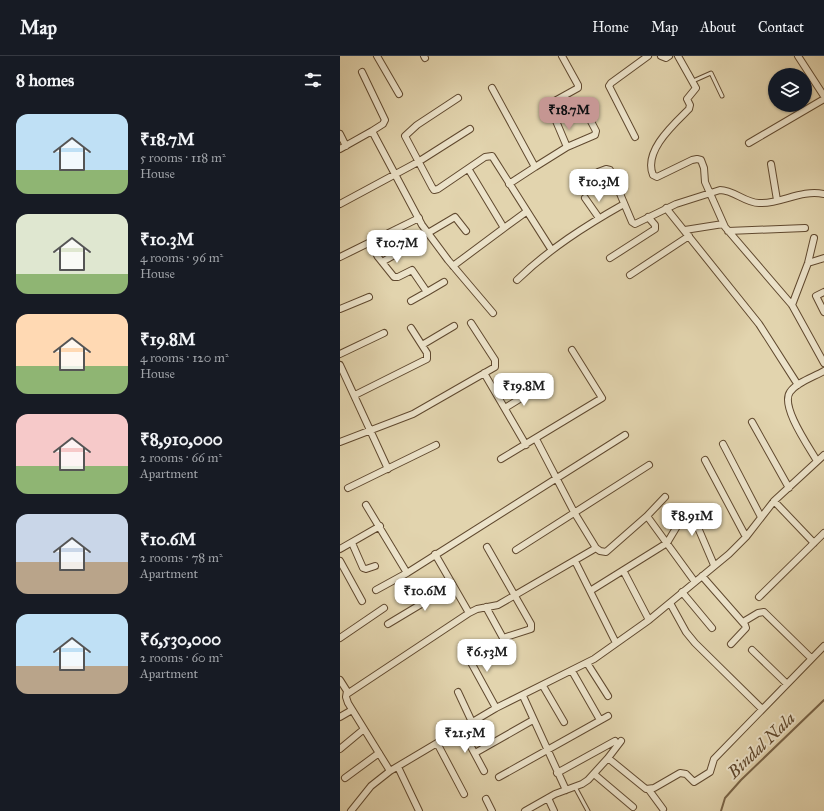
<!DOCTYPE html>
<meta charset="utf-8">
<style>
:root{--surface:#171b24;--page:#242831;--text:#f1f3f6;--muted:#9ea1a6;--line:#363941;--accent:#c59692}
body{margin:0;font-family:"IM FELL Great Primer",serif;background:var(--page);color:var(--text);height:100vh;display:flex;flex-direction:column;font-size:15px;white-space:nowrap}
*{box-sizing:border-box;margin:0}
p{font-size:13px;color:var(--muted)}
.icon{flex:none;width:22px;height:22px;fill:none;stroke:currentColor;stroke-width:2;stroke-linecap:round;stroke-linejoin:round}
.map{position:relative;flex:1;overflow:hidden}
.drawer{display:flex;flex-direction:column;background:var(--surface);width:340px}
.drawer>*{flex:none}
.tools{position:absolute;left:428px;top:12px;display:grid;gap:8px}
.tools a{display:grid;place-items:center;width:44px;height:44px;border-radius:50%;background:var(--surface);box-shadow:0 1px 3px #0004;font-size:20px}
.price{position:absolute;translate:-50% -34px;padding:0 9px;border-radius:8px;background:#fff;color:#222;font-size:13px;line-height:26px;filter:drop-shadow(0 1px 2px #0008)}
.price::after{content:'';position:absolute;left:50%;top:24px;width:12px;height:9px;margin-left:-6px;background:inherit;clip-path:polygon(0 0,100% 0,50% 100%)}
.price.selected{background:var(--accent);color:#111}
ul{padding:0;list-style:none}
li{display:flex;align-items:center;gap:12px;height:100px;padding:0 16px}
li span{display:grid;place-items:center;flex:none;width:112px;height:80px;border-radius:12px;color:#555}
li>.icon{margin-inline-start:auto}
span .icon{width:48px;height:48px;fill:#fffc;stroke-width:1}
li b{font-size:17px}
h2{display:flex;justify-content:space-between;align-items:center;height:48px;padding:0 16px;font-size:17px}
header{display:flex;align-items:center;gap:24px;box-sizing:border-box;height:56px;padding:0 20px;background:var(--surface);border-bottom:1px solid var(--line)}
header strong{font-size:19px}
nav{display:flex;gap:22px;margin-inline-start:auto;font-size:14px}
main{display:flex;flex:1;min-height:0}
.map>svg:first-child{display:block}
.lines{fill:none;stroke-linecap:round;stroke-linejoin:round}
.stream{stroke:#796448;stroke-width:2}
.lane-casing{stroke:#60492f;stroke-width:5}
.street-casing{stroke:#60492f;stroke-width:8}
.lane{stroke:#ece3ca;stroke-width:3}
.street{stroke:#ece3ca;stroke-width:6}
.labels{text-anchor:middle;stroke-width:4;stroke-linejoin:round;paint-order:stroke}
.water-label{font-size:17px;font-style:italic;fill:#5d462c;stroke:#ece3ca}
</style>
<header>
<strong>Map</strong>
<nav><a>Home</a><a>Map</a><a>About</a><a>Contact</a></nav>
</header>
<main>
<section class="drawer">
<h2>8 homes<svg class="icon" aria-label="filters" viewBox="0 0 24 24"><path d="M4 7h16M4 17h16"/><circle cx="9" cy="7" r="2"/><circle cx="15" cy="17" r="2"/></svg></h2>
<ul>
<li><span style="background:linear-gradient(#bfe0f5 70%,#8fb573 0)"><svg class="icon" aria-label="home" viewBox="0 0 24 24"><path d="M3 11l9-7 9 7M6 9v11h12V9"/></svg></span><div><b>₹18.7M</b><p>5 rooms · 118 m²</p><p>House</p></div></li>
<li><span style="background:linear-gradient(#dfe7d0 75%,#8fb573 0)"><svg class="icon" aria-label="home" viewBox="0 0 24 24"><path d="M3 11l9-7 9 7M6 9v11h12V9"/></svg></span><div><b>₹10.3M</b><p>4 rooms · 96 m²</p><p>House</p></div></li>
<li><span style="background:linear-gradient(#ffd9b3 65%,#8fb573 0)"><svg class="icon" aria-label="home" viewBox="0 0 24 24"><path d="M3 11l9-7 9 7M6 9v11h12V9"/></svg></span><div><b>₹19.8M</b><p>4 rooms · 120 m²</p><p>House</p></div></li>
<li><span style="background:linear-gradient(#f6c9c9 65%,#8fb573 0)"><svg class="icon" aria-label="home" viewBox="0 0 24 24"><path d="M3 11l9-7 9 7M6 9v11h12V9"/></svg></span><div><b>₹8,910,000</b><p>2 rooms · 66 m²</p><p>Apartment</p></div></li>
<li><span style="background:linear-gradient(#c9d6e8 60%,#b9a48a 0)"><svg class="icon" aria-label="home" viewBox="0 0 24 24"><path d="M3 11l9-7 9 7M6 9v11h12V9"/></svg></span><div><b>₹10.6M</b><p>2 rooms · 78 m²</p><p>Apartment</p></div></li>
<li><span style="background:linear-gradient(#bfe0f5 65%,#b9a48a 0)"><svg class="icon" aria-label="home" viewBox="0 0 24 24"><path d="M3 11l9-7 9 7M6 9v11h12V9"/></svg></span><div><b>₹6,530,000</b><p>2 rooms · 60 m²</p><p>Apartment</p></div></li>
</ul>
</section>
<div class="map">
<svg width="484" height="755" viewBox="0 0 484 755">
<rect width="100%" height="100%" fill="#e2d4ae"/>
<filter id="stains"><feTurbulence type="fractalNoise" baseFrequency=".005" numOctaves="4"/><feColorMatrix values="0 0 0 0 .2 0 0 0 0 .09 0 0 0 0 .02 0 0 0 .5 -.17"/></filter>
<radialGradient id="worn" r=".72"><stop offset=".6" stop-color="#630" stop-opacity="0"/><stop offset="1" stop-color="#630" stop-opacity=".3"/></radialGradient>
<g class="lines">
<path class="stream" d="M 381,755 L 385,742 L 401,724 L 484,644"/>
<g class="lane-casing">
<path id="lane" d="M 353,25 L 371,17 L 382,40
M 235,731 L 248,755"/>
</g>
<g class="street-casing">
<path id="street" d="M 37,0 L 59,38
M 84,0 L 85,2
M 321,0 L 326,2 L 329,0
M 338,0 L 356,32 L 347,43 L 350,49 L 349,53 C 334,68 303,95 313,119 L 317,121 L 352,104 L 357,103 L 361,104 L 364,112 L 365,126 L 385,171 L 452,249 L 484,307
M 458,0 L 484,40
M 22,16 L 45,64 L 43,68 L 32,75
M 152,32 L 195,111 L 227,91 L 255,79 L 256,75 L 245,54
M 118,42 L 77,69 L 65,80 L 92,131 L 94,134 L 98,133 L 145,101 L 152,100 L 211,193
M 211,47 L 238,32 L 238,29 L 222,0
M 216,65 L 227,91
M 0,78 L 6,90
M 295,81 L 269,30 L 271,27 L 308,0
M 409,87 L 484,43
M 0,93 L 32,75 L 82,169 L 108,204 L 153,257
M 431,108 L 437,144
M 129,114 L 164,172 L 186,156
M 258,116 L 266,113 L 270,114 L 292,166 L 295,168 L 336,148 L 380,134 C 394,134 405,147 419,147 C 441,148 461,133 484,138
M 169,128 L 195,111
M 245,142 L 259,162
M 0,148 L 78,106 L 130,73
M 326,152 L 419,268 L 458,329
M 345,174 L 383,168
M 388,175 L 465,172
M 88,177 L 115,161 L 126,175
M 30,186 L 38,201 L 54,221 L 58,221 L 72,214 L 87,236 L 104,226
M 0,201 L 79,162
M 270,202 L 315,173 L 315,169 L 308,161
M 42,206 L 63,194
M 468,207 L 484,202
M 113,210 L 164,172
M 290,219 L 349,180
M 177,224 C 209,193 245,170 284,148
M 484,236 L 476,240 L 484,256
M 71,245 L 87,236
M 452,249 L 468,207 L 474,182
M 0,253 L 29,241
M 82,289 L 114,270
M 0,298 L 44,277
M 0,309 L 48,413
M 144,317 L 186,389
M 15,339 L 87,303 L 87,297 L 71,272
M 165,352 L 194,334
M 412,366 L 449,432
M 0,386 L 73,358 L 155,311 L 155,304 L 131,267
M 383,388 L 421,461
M 161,403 L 262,342 L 232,294
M 365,404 L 406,481
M 477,405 C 469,391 440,350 450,336 C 457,326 474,321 484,315
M 8,432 L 96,389
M 434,445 L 474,487
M 26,449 L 67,517 L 285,379
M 307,460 L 325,441
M 12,487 L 23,512 L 26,513 L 35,510
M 256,492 L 260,495 L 266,496 L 307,460 L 355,526
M 0,493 L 40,470
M 176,494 L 309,409
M 95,498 L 129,557
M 0,505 L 22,545
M 235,505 L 250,535 L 327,487 L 342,462 C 348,459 352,462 356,467 L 374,509
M 284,516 L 309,564
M 362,520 L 405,569 L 406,572 L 391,588
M 36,534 L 67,517
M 250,535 L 276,587
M 342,536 L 372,572
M 419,541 L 484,477
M 330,547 L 346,576 L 355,587 L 422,653
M 146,551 L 163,582 L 191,573 L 191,568 L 147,491
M 403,566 L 418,557 L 424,556 L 471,602
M 48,568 L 113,529
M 0,582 L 44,552
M 122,590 L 156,652
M 412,594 L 447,628
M 247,607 L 268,640
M 232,615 L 260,664
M 0,624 L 7,635 L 6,641 L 8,647 L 50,715
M 203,630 L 224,666
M 118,636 L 132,666
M 7,638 L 129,557 L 137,553 L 158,549 L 256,492 L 234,456 L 196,383
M 183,640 L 226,734
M 0,661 L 12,654
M 121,672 L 144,715
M 97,687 L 124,738
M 0,693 L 24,673
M 135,697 L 193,664
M 268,702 L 281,685
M 58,711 L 79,755
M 217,717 L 275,685
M 254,718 L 293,751
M 159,721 L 268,660
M 5,722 L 39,697
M 309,734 L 323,753
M 208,742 L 214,755
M 146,743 L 152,755
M 11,755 L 31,730 L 50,715 L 156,652 L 254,603 L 309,564 L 389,498 L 406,481 L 434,445 L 484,399
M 185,755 L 215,738 L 242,728 L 248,724 L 268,702 L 306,733 L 314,732 L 340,717 L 346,718 L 354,726 L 370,716 L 374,703 L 484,590"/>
</g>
<use href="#lane" class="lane"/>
<use href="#street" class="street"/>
</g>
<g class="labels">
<g class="water-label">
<text transform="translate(421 689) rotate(-44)" y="6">Bindal Nala</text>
</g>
</g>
<rect width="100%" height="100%" filter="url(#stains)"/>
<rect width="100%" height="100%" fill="url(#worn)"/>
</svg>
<div class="tools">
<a><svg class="icon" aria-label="layers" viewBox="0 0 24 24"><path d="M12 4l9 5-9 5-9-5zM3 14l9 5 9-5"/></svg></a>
</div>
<b class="price selected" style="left:229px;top:75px">₹18.7M</b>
<b class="price" style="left:259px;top:147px">₹10.3M</b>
<b class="price" style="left:57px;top:208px">₹10.7M</b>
<b class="price" style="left:184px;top:351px">₹19.8M</b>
<b class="price" style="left:352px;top:481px">₹8.91M</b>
<b class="price" style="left:85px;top:556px">₹10.6M</b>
<b class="price" style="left:147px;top:617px">₹6.53M</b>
<b class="price" style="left:125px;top:698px">₹21.5M</b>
</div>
</main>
